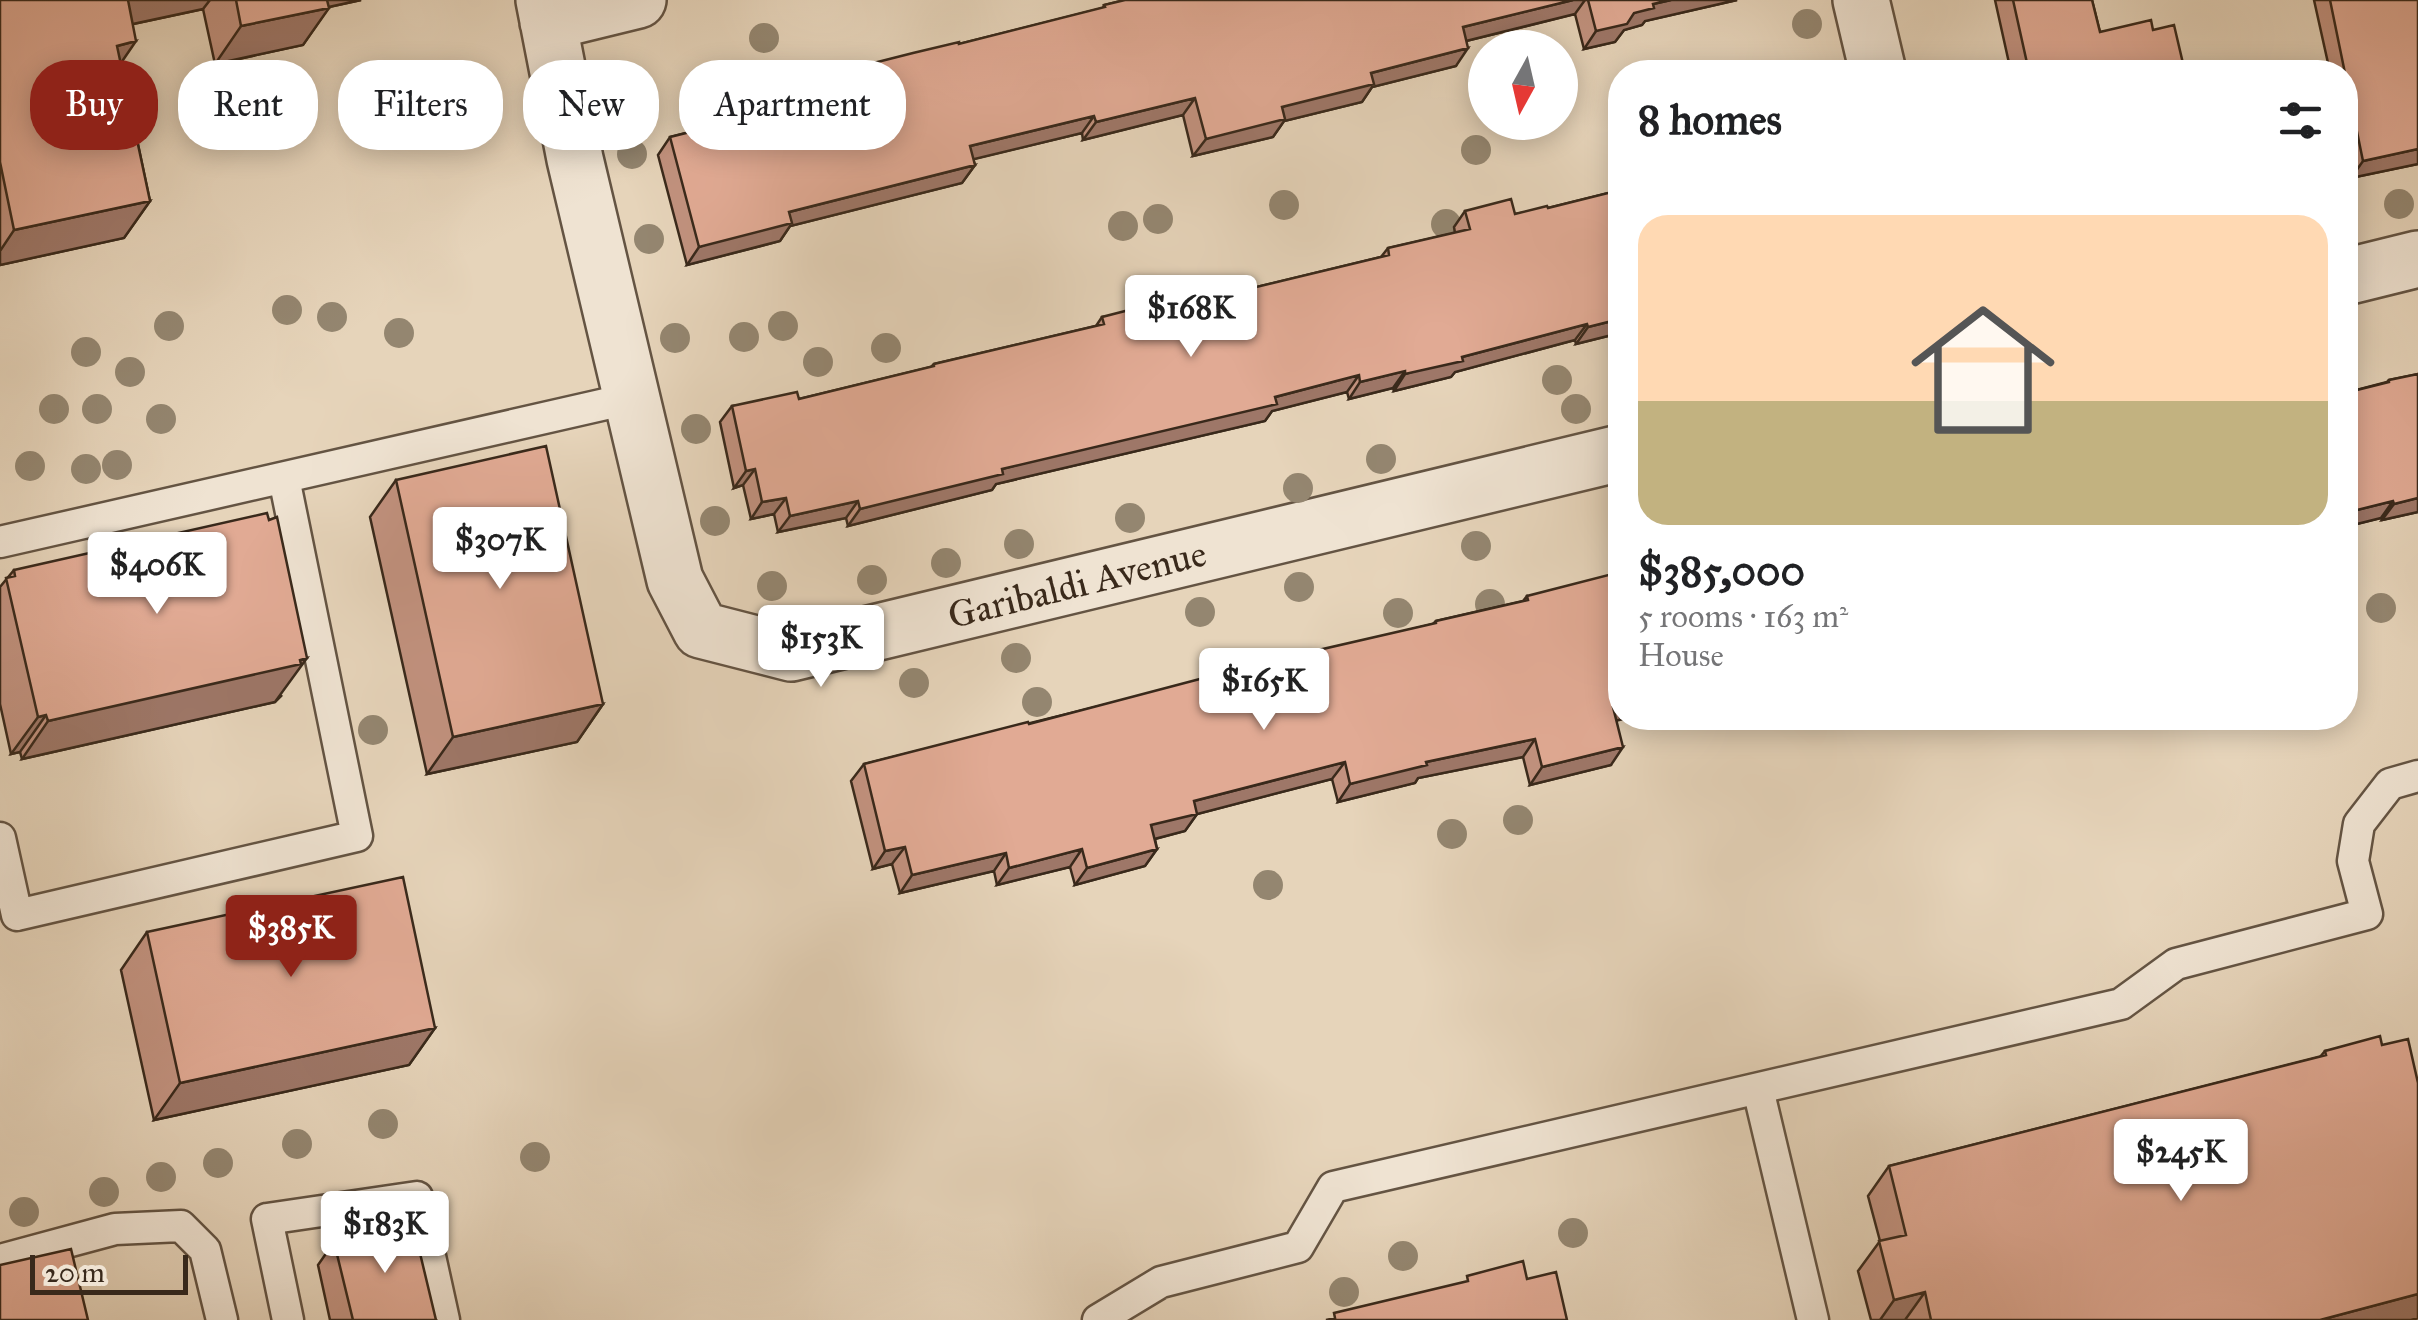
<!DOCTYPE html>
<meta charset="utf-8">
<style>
:root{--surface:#fff;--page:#f2f2f2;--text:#202124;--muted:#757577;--accent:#8f2418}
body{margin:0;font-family:"IM FELL Great Primer",serif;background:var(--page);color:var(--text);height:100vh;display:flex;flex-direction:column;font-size:38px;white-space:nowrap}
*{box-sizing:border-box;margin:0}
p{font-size:32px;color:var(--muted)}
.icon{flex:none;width:55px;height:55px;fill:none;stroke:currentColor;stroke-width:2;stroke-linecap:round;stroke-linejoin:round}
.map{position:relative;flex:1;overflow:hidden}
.side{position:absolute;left:1608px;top:60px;width:750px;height:670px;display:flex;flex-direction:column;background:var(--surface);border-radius:40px;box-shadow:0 5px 25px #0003}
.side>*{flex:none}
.banner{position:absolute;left:30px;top:60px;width:950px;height:90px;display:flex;gap:20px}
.needle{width:65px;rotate:188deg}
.tools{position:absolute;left:1468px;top:30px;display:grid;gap:20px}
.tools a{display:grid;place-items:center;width:110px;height:110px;border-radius:50%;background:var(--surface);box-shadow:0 5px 25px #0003;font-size:50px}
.scale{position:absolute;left:30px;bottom:25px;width:158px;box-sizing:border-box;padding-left:10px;border:5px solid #39291b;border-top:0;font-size:28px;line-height:35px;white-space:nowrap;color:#39291b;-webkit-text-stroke:8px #efe3d2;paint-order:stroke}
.price{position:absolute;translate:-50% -85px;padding:0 22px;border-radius:10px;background:#fff;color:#222;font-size:32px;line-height:65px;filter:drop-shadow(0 2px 5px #0008)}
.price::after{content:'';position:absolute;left:50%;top:60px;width:30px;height:22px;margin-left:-15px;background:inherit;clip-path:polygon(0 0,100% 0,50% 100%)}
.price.current{background:var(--accent);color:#fff}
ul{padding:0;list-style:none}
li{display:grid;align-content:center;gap:20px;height:530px;padding:0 30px}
li span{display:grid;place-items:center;height:310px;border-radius:30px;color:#555}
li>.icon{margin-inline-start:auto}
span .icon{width:180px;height:180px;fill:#fffc;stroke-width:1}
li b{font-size:42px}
h2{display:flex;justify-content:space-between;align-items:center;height:120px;padding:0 30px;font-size:42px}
.chip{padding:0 35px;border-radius:40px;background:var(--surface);box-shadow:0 5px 25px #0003;font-size:35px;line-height:90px}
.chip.current{background:var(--accent);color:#fff}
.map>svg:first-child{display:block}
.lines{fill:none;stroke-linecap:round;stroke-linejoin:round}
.lane-casing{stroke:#645443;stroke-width:35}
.street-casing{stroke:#645443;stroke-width:60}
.lane{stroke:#efe3d2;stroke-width:30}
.street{stroke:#efe3d2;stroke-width:55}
.tree{fill:#948670}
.wall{fill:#c2927f;stroke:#39291b;stroke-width:2.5}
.shaded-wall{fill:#9e7768;stroke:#39291b;stroke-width:2.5}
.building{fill:#e1aa94;stroke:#39291b;stroke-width:2.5}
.labels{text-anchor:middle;stroke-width:10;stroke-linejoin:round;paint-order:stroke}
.street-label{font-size:38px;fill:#39291b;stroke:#efe3d2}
</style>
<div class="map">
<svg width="2418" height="1320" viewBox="0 0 2418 1320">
<rect width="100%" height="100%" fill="#e6d4ba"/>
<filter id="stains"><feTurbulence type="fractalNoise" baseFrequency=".002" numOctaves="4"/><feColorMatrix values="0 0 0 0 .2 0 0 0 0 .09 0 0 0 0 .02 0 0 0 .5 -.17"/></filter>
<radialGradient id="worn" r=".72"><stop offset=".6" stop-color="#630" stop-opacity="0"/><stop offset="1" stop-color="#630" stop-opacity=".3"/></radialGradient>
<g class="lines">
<g class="lane-casing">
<path id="lane" d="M 0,542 L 632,398
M 0,838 L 17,915 L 357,836 L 284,478
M 1758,1089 L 1813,1320
M 0,1260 L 115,1229 L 181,1226 L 205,1250 L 222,1320
M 288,1320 L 267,1219 L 417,1197 L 444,1320
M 1098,1320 L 1161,1282 L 1298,1247 L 1333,1187 L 2121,1004 L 2176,964 L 2367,914 L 2353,861 L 2359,824 L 2390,784 L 2418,776"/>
</g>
<g class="street-casing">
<path id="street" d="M 544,0 L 575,159 L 675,580 L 701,630 L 791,653 L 1620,453
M 1861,0 L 1878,72
M 548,22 L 638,0
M 2345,277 L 2418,259"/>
</g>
<use href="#lane" class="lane"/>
<use href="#street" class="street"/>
</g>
<g class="tree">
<circle cx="1807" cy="24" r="15"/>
<circle cx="764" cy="38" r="15"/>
<circle cx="482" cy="111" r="15"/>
<circle cx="1476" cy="150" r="15"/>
<circle cx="632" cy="154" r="15"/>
<circle cx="2399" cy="204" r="15"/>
<circle cx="1284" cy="205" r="15"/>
<circle cx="1158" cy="219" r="15"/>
<circle cx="1446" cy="224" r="15"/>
<circle cx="1123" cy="226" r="15"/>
<circle cx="649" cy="239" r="15"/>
<circle cx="287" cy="310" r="15"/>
<circle cx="332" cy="317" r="15"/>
<circle cx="169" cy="326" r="15"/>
<circle cx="783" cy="326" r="15"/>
<circle cx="399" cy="333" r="15"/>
<circle cx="744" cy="337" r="15"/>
<circle cx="675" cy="338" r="15"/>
<circle cx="886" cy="348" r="15"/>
<circle cx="86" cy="352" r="15"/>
<circle cx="818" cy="362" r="15"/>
<circle cx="130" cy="372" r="15"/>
<circle cx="1557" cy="380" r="15"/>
<circle cx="54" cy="409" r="15"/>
<circle cx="97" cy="409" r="15"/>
<circle cx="1576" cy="409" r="15"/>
<circle cx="161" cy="419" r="15"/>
<circle cx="696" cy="429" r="15"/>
<circle cx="1381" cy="459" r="15"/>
<circle cx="117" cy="465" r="15"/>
<circle cx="30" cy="466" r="15"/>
<circle cx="86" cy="469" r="15"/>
<circle cx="1298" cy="488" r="15"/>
<circle cx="1130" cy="518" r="15"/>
<circle cx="715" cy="521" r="15"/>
<circle cx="1019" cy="544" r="15"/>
<circle cx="1476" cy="546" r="15"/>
<circle cx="946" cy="563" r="15"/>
<circle cx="872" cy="580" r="15"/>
<circle cx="772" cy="586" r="15"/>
<circle cx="1299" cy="587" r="15"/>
<circle cx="1490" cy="604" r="15"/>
<circle cx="2381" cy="608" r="15"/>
<circle cx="1200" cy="612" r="15"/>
<circle cx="1398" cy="613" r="15"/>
<circle cx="1016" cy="658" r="15"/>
<circle cx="914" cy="683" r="15"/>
<circle cx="1037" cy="702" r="15"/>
<circle cx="373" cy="730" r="15"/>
<circle cx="1518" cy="820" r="15"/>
<circle cx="1452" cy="834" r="15"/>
<circle cx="1268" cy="885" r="15"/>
<circle cx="383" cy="1124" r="15"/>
<circle cx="297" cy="1144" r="15"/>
<circle cx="535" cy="1157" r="15"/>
<circle cx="218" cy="1163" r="15"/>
<circle cx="161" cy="1177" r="15"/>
<circle cx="104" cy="1192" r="15"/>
<circle cx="24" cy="1212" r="15"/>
<circle cx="1573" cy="1233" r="15"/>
<circle cx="1403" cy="1256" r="15"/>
<circle cx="1344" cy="1292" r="15"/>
</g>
<path class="wall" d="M 0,0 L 361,0 L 329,7 L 303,45 L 215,64 L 203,9 L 133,24 L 121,64 L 150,201 L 124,238 L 0,265 Z
M 1125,0 L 1737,0 L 1645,21 L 1642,25 L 1624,30 L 1615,42 L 1584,49 L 1575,14 L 1466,41 L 1456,66 L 1372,87 L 1362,102 L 1284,121 L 1273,137 L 1193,156 L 1183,115 L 1083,140 L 1082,133 L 973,159 L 975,165 L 962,183 L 790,226 L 780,241 L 687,265 L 658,155 L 670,137 L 698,130 L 696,123 L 708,105 L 959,44 L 1103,8 L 1104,5 Z
M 1995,0 L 2092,0 L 2100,32 L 2153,30 L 2185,72 L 2011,72 Z
M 2314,0 L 2418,0 L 2418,164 L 2351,178 L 2345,146 L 2345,72 L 2330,72 Z
M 1620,190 L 1620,333 L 1576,344 L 1575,340 L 1455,372 L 1451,377 L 1394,391 L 1393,388 L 1349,399 L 1347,392 L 1272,411 L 1265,421 L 996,484 L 992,490 L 848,526 L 846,518 L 778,532 L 774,514 L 751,519 L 743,485 L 734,488 L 720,422 L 732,406 L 799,399 L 931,367 L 934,364 L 1096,326 L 1102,317 L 1161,310 L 1381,257 L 1388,248 L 1455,233 L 1454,227 L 1465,211 L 1515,214 L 1548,208 Z
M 2418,374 L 2418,512 L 2382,520 L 2381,518 L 2345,527 L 2345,393 L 2387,382 L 2389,380 Z
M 396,480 L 603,704 L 577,742 L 427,774 L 370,517 Z
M 14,570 L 281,696 L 275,702 L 22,759 L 20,752 L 11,754 L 0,704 L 0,587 Z
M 1527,596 L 1617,720 L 1611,765 L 1530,785 L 1523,757 L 1418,778 L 1415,783 L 1338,802 L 1332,779 L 1197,814 L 1185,831 L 1155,839 L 1157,849 L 1145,866 L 1075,885 L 1070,867 L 997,885 L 994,871 L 900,893 L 892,864 L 873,869 L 851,781 L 864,764 L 1433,624 L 1436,621 L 1523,601 Z
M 147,932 L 435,1028 L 409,1065 L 154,1120 L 121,970 Z
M 2382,1045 L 2418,1083 L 2418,1318 L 2411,1320 L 1871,1320 L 1858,1271 L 1880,1241 L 1868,1196 L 1889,1166 L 2320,1057 L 2325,1051 Z
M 334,1242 L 436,1320 L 330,1320 L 318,1265 Z"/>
<path class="shaded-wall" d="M 122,0 L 210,0 L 203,9 L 100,31 Z
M 306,0 L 361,0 L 296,14 Z
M 1573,0 L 1585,0 L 1575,14 L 1450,45 L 1463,27 Z
M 1671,0 L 1737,0 L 1645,21 L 1642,25 L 1624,30 L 1615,42 L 1584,49 L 1596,31 L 1653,4 Z
M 329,8 L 303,45 L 215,64 L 241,26 Z
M 136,41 L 110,79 L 117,46 Z
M 1468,48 L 1456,66 L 1372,87 L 1362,102 L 1284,121 L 1273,137 L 1193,156 L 1206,139 L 1282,107 L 1371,73 Z
M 1195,98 L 1183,115 L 1083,140 L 1096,122 Z
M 1094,116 L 1082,133 L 958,163 L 970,146 Z
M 2418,149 L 2418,164 L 2351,178 L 2363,161 Z
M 975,165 L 962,183 L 790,226 L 780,241 L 687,265 L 699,247 L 789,212 Z
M 150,201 L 124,238 L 0,265 L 0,251 L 14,230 Z
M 1620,319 L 1620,333 L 1576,344 L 1588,327 Z
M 1587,324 L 1575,340 L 1455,372 L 1451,377 L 1394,391 L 1405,374 L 1462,357 Z
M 1405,371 L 1393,388 L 1349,399 L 1360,382 Z
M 1359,375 L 1347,392 L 1272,411 L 1265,421 L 996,484 L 992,490 L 848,526 L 860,509 L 1002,469 Z
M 755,469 L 743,485 L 734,488 L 746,471 Z
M 786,498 L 774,514 L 751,519 L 762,502 Z
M 2418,498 L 2418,512 L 2382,520 L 2394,504 Z
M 858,501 L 846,518 L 778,532 L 790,516 Z
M 2393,501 L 2381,518 L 2345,527 L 2345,513 Z
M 307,658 L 275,702 L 22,759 L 48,721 Z
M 603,704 L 577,742 L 427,774 L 453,737 Z
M 1620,705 L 1620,718 L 1628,718 L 1601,724 L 1613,707 Z
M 46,715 L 20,752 L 11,754 L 38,717 Z
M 1535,739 L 1523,757 L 1418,778 L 1415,783 L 1338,802 L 1350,784 L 1426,762 Z
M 1623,747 L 1611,765 L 1530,785 L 1542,767 Z
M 1345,762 L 1332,779 L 1197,814 L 1185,831 L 1139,843 L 1151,825 L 1194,801 Z
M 905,847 L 892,864 L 873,869 L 885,851 Z
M 1082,849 L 1070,867 L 997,885 L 1009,868 Z
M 1157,849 L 1145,866 L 1075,885 L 1087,868 Z
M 1006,853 L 994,871 L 900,893 L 912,875 Z
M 435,1028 L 409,1065 L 154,1120 L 180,1083 Z
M 1925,1292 L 1905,1320 L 1880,1320 L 1894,1300 Z
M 2418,1294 L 2418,1318 L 2411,1320 L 2320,1320 Z"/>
<path class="building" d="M 0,0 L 128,0 L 136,41 L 117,46 L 150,201 L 14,230 L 0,162 Z
M 236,0 L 327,0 L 329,8 L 241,26 Z
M 1125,0 L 1573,0 L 1463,27 L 1468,48 L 1371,73 L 1374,84 L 1282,107 L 1285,119 L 1206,139 L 1195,98 L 1096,122 L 1094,116 L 970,146 L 975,165 L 789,212 L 792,223 L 699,247 L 670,137 L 714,126 L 708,105 L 913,53 L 959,42 L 959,44 L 1105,7 L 1104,5 Z
M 1588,0 L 1671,0 L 1653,4 L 1654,8 L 1634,13 L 1627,24 L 1596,31 Z
M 2013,0 L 2092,0 L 2100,32 L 2151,20 L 2153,30 L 2174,25 L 2185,72 L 2029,72 Z
M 2330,0 L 2418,0 L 2418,149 L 2363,161 Z
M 1620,190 L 1620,319 L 1588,327 L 1587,324 L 1462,357 L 1463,361 L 1405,374 L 1405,371 L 1360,382 L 1359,375 L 1275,397 L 1277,404 L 1002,469 L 1003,474 L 860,509 L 858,501 L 790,516 L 786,498 L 762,502 L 755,469 L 746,471 L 732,406 L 797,392 L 799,399 L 934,366 L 934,364 L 1104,324 L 1102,317 L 1160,302 L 1161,310 L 1389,255 L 1388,248 L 1470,229 L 1465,211 L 1511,199 L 1515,214 L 1547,206 L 1548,208 Z
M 2418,374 L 2418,498 L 2394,504 L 2393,501 L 2345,513 L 2345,393 L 2389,382 L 2389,380 Z
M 546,446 L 603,704 L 453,737 L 396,480 Z
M 267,513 L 269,520 L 277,517 L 307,658 L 300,660 L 301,664 L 48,721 L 46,715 L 38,717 L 6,578 L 15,576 L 14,570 Z
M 1620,572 L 1620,705 L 1613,707 L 1623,747 L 1542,767 L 1535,739 L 1426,762 L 1427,765 L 1350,784 L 1345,762 L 1194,801 L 1197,814 L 1151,825 L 1157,849 L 1087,868 L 1082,849 L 1009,868 L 1006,853 L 912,875 L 905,847 L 885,851 L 864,764 L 1028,722 L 1029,724 L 1253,665 L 1436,623 L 1436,621 L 1528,600 L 1527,596 Z
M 403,877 L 435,1028 L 180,1083 L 147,932 Z
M 2380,1036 L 2382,1045 L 2408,1039 L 2418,1083 L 2418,1294 L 2320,1320 L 1931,1320 L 1925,1292 L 1894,1300 L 1879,1241 L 1906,1235 L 1889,1166 L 2326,1055 L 2325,1051 Z
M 413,1224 L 436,1320 L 353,1320 L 334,1242 Z
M 71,1249 L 88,1320 L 0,1320 L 0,1265 Z
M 1523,1261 L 1527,1279 L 1556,1272 L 1567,1320 L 1326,1320 L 1335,1318 L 1334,1313 L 1468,1281 L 1467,1276 Z"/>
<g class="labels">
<g class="street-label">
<text transform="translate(1077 584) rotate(-14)" y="13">Garibaldi Avenue</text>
</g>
</g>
<rect width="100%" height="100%" filter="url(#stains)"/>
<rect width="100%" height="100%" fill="url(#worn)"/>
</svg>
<div class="tools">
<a><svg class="needle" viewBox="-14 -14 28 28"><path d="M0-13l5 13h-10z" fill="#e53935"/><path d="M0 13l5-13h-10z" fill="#757577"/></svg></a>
</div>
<div class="scale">20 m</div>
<b class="price" style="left:1191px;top:360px">$168K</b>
<b class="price" style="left:500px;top:592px">$307K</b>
<b class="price" style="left:157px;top:617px">$406K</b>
<b class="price" style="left:821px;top:690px">$153K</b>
<b class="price" style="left:1264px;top:733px">$165K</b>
<b class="price current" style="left:291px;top:980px">$385K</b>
<b class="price" style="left:2181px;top:1204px">$245K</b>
<b class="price" style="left:385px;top:1276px">$183K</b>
<div class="banner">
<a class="chip current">Buy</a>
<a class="chip">Rent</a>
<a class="chip">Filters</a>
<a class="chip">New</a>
<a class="chip">Apartment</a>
</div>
<section class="side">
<h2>8 homes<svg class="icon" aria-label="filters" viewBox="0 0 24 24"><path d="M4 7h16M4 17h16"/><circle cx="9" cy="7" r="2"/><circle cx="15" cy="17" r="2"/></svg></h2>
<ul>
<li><span style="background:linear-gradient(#ffd9b3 60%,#c2b280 0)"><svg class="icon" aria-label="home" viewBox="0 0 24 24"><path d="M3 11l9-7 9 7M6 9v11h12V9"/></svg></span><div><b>$385,000</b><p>5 rooms · 163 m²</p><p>House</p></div></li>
</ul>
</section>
</div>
